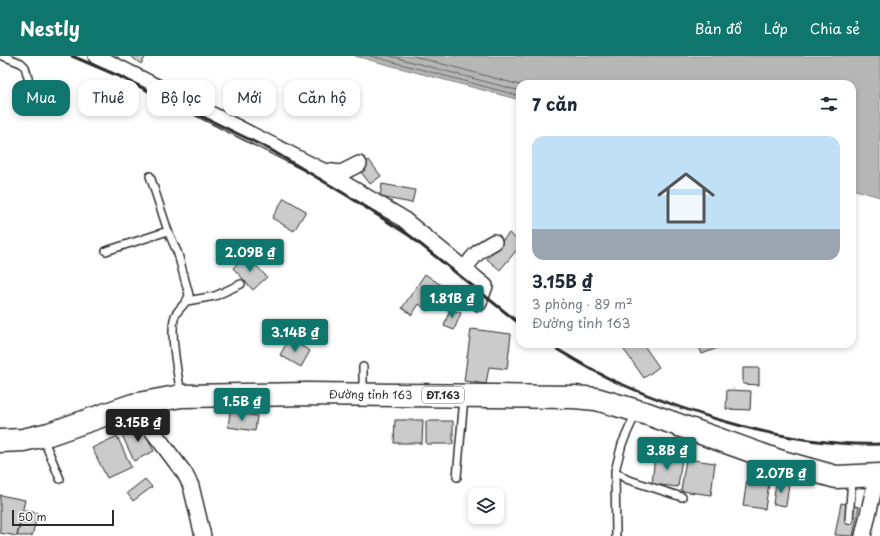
<!DOCTYPE html>
<html lang="vi">
<meta charset="utf-8">
<style>
:root{--surface:#fff;--page:#f6f6f7;--text:#1f2937;--muted:#747a83;--line:#e0e1e3;--accent:#0f766e}
body{margin:0;font-family:"Playpen Sans",sans-serif;background:var(--page);color:var(--text);height:100vh;display:flex;flex-direction:column;font-size:15px;white-space:nowrap}
*{box-sizing:border-box;margin:0}
p{font-size:13px;color:var(--muted)}
.icon{flex:none;width:22px;height:22px;fill:none;stroke:currentColor;stroke-width:2;stroke-linecap:round;stroke-linejoin:round}
.map{position:relative;flex:1;overflow:hidden}
.sheet{position:absolute;left:516px;top:24px;width:340px;height:268px;display:flex;flex-direction:column;background:var(--surface);border-radius:12px;box-shadow:0 2px 6px #0003}
.sheet>*{flex:none}
.hud{position:absolute;left:12px;top:24px;width:380px;height:36px;display:flex;gap:8px}
.controls{position:absolute;left:468px;top:432px;display:grid;gap:8px}
.controls a{display:grid;place-items:center;width:36px;height:36px;border-radius:8px;background:var(--surface);box-shadow:0 2px 6px #0003;font-size:20px}
.scale{position:absolute;left:12px;bottom:10px;width:102px;box-sizing:border-box;padding-left:4px;border:2px solid #2b2b2b;border-top:0;font-size:11px;line-height:14px;white-space:nowrap;color:#2b2b2b;-webkit-text-stroke:3px #fff;paint-order:stroke}
.price{position:absolute;translate:-50% -34px;padding:0 9px;border-radius:4px;background:var(--accent);color:#fff;font-size:13px;line-height:26px;filter:drop-shadow(0 1px 2px #0008)}
.price::after{content:'';position:absolute;left:50%;top:24px;width:12px;height:9px;margin-left:-6px;background:inherit;clip-path:polygon(0 0,100% 0,50% 100%)}
.price.current{background:#222;color:#fff}
ul{padding:0;list-style:none}
li{display:grid;align-content:center;gap:8px;height:212px;padding:0 16px}
li+li{border-top:1px solid var(--line)}
li span{display:grid;place-items:center;height:124px;border-radius:12px;color:#555}
li>.icon{margin-inline-start:auto}
span .icon{width:72px;height:72px;fill:#fffc;stroke-width:1}
li b{font-size:17px}
h2{display:flex;justify-content:space-between;align-items:center;height:48px;padding:0 16px;font-size:17px}
.chip{padding:0 14px;border-radius:12px;background:var(--surface);box-shadow:0 2px 6px #0003;font-size:14px;line-height:36px}
.chip.current{background:var(--accent);color:#fff}
header{display:flex;align-items:center;gap:24px;box-sizing:border-box;height:56px;padding:0 20px;background:var(--accent);color:#fff}
header strong{font-size:19px}
nav{display:flex;gap:22px;margin-inline-start:auto;font-size:14px}
.map>svg:first-child{display:block}
.water{fill:#b6b6b6;stroke:#7e7e7e}
.lines{fill:none;stroke-linecap:round;stroke-linejoin:round}
.shore{stroke:#636363;stroke-width:1}
.building{fill:#cbcbcb;stroke:#2b2b2b}
.lane-casing{stroke:#2b2b2b;stroke-width:10}
.street-casing{stroke:#2b2b2b;stroke-width:18}
.primary-casing{stroke:#2b2b2b;stroke-width:25}
.lane{stroke:#fff;stroke-width:7}
.street{stroke:#fff;stroke-width:15}
.primary{stroke:#fff;stroke-width:22}
.rail{stroke:#2b2b2b;stroke-width:3}
.labels{text-anchor:middle;stroke-width:4;stroke-linejoin:round;paint-order:stroke}
.shield{fill:#fff;stroke:#6b6b6b;stroke-width:1}
.shield-label{font-size:10px;font-weight:bold;fill:#2b2b2b}
.street-label{font-size:11px;fill:#2b2b2b;stroke:#fff}
</style>
<header>
<strong>Nestly</strong>
<nav><a>Bản đồ</a><a>Lớp</a><a>Chia sẻ</a></nav>
</header>
<div class="map">
<svg width="880" height="480" viewBox="0 0 880 480">
<rect width="100%" height="100%" fill="#fff"/>
<filter id="ink" filterUnits="userSpaceOnUse"><feTurbulence type="fractalNoise" baseFrequency=".025" numOctaves="2"/><feDisplacementMap in="SourceGraphic" scale="8" xChannelSelector="R" yChannelSelector="G"/><feConvolveMatrix kernelMatrix="1 2 1 2 8 2 1 2 1" color-interpolation-filters="sRGB"/></filter>
<g filter="url(#ink)">
<path class="water" d="M 355,0 L 880,0 L 880,141 L 852,133 L 852,28 L 520,28 L 520,44 Z"/>
<g class="lines">
<path class="shore" d="M 371,0 L 520,40
M 390,0 L 520,35
M 413,0 L 520,29"/>
</g>
<path class="building" d="M 130,0 L 146,0 L 141,8 Z
M 369,104 L 381,120 L 370,128 L 358,112 Z
M 382,128 L 415,134 L 412,147 L 380,141 Z
M 284,142 L 306,155 L 294,175 L 272,162 Z
M 509,177 L 520,186 L 520,190 L 500,214 L 487,203 Z
M 246,199 L 267,221 L 253,234 L 233,212 Z
M 425,218 L 444,231 L 428,255 L 419,248 L 412,259 L 402,252 Z
M 450,253 L 461,257 L 454,274 L 444,270 Z
M 471,273 L 511,278 L 507,313 L 489,311 L 486,328 L 464,325 Z
M 289,283 L 310,295 L 301,311 L 280,299 Z
M 626,288 L 643,288 L 659,311 L 644,322 L 622,291 Z
M 698,288 L 719,288 L 720,291 L 702,298 Z
M 743,312 L 759,312 L 759,329 L 743,328 Z
M 727,334 L 751,335 L 750,354 L 726,353 Z
M 230,356 L 257,360 L 255,375 L 228,371 Z
M 395,364 L 423,364 L 422,387 L 394,387 Z
M 426,365 L 453,365 L 453,388 L 426,388 Z
M 141,369 L 154,395 L 134,405 L 122,379 Z
M 117,380 L 131,411 L 107,422 L 92,392 Z
M 655,399 L 682,402 L 678,431 L 652,428 Z
M 686,403 L 715,407 L 711,439 L 681,435 Z
M 748,417 L 770,420 L 765,453 L 743,450 Z
M 145,423 L 152,431 L 133,445 L 127,437 Z
M 776,426 L 789,428 L 786,450 L 773,448 Z
M 0,439 L 25,444 L 17,480 L 0,477 Z
M 841,447 L 859,451 L 853,480 L 835,479 Z
M 24,454 L 38,457 L 32,480 L 17,480 Z"/>
<g class="lines">
<g class="lane-casing">
<path id="lane" d="M 3,0 L 21,7 L 25,11 L 37,54
M 150,120 L 168,175 L 178,198 L 189,239 C 187,248 179,251 175,260 C 169,275 178,320 181,338
M 106,195 L 168,175
M 187,245 L 215,240 L 241,228
M 363,336 L 363,311
M 636,357 L 622,388 L 615,415 L 626,423 L 682,441
M 43,382 L 60,423
M 615,415 L 616,480
M 457,421 L 464,342
M 849,464 L 852,422"/>
</g>
<g class="street-casing">
<path id="street" d="M 96,0 L 323,115 L 402,162 L 485,230 L 479,247
M 324,115 L 341,117 L 359,108
M 465,213 C 473,199 481,193 494,186
M 133,349 L 185,418 L 191,430 L 203,480
M 863,480 L 877,420"/>
</g>
<g class="primary-casing">
<g id="primary">
<path id="s1" d="M 0,385 L 23,384 L 49,378 L 133,349 L 181,340 L 308,338 L 574,341 L 596,343 L 648,358 L 779,405 L 836,421 L 880,419"/>
</g>
</g>
<use href="#lane" class="lane"/>
<use href="#street" class="street"/>
<use href="#primary" class="primary"/>
<path class="rail" d="M 72,0 L 121,21 L 271,94 L 348,140 L 410,180 L 520,268
M 548,288 C 569,300 591,314 614,325 C 693,360 793,391 880,388"/>
</g>
</g>
<g class="labels">
<rect class="shield" x="422" y="331" width="42" height="16" rx="3"/>
<g class="shield-label">
<text x="443" y="343">ĐT.163</text>
</g>
<g class="street-label">
<text dy="4" stroke="none"><textPath href="#s1" startOffset="377">Đường tỉnh 163</textPath></text>
</g>
</g>
</svg>
<div class="controls">
<a><svg class="icon" aria-label="layers" viewBox="0 0 24 24"><path d="M12 4l9 5-9 5-9-5zM3 14l9 5 9-5"/></svg></a>
</div>
<div class="scale">50 m</div>
<b class="price" style="left:250px;top:217px">2.09B ₫</b>
<b class="price" style="left:452px;top:263px">1.81B ₫</b>
<b class="price" style="left:295px;top:297px">3.14B ₫</b>
<b class="price" style="left:242px;top:366px">1.5B ₫</b>
<b class="price current" style="left:138px;top:387px">3.15B ₫</b>
<b class="price" style="left:667px;top:415px">3.8B ₫</b>
<b class="price" style="left:781px;top:438px">2.07B ₫</b>
<div class="hud">
<a class="chip current">Mua</a>
<a class="chip">Thuê</a>
<a class="chip">Bộ lọc</a>
<a class="chip">Mới</a>
<a class="chip">Căn hộ</a>
</div>
<section class="sheet">
<h2>7 căn<svg class="icon" aria-label="filters" viewBox="0 0 24 24"><path d="M4 7h16M4 17h16"/><circle cx="9" cy="7" r="2"/><circle cx="15" cy="17" r="2"/></svg></h2>
<ul>
<li><span style="background:linear-gradient(#bfe0f5 75%,#9aa5b1 0)"><svg class="icon" aria-label="home" viewBox="0 0 24 24"><path d="M3 11l9-7 9 7M6 9v11h12V9"/></svg></span><div><b>3.15B ₫</b><p>3 phòng · 89 m²</p><p>Đường tỉnh 163</p></div></li>
</ul>
</section>
</div>
